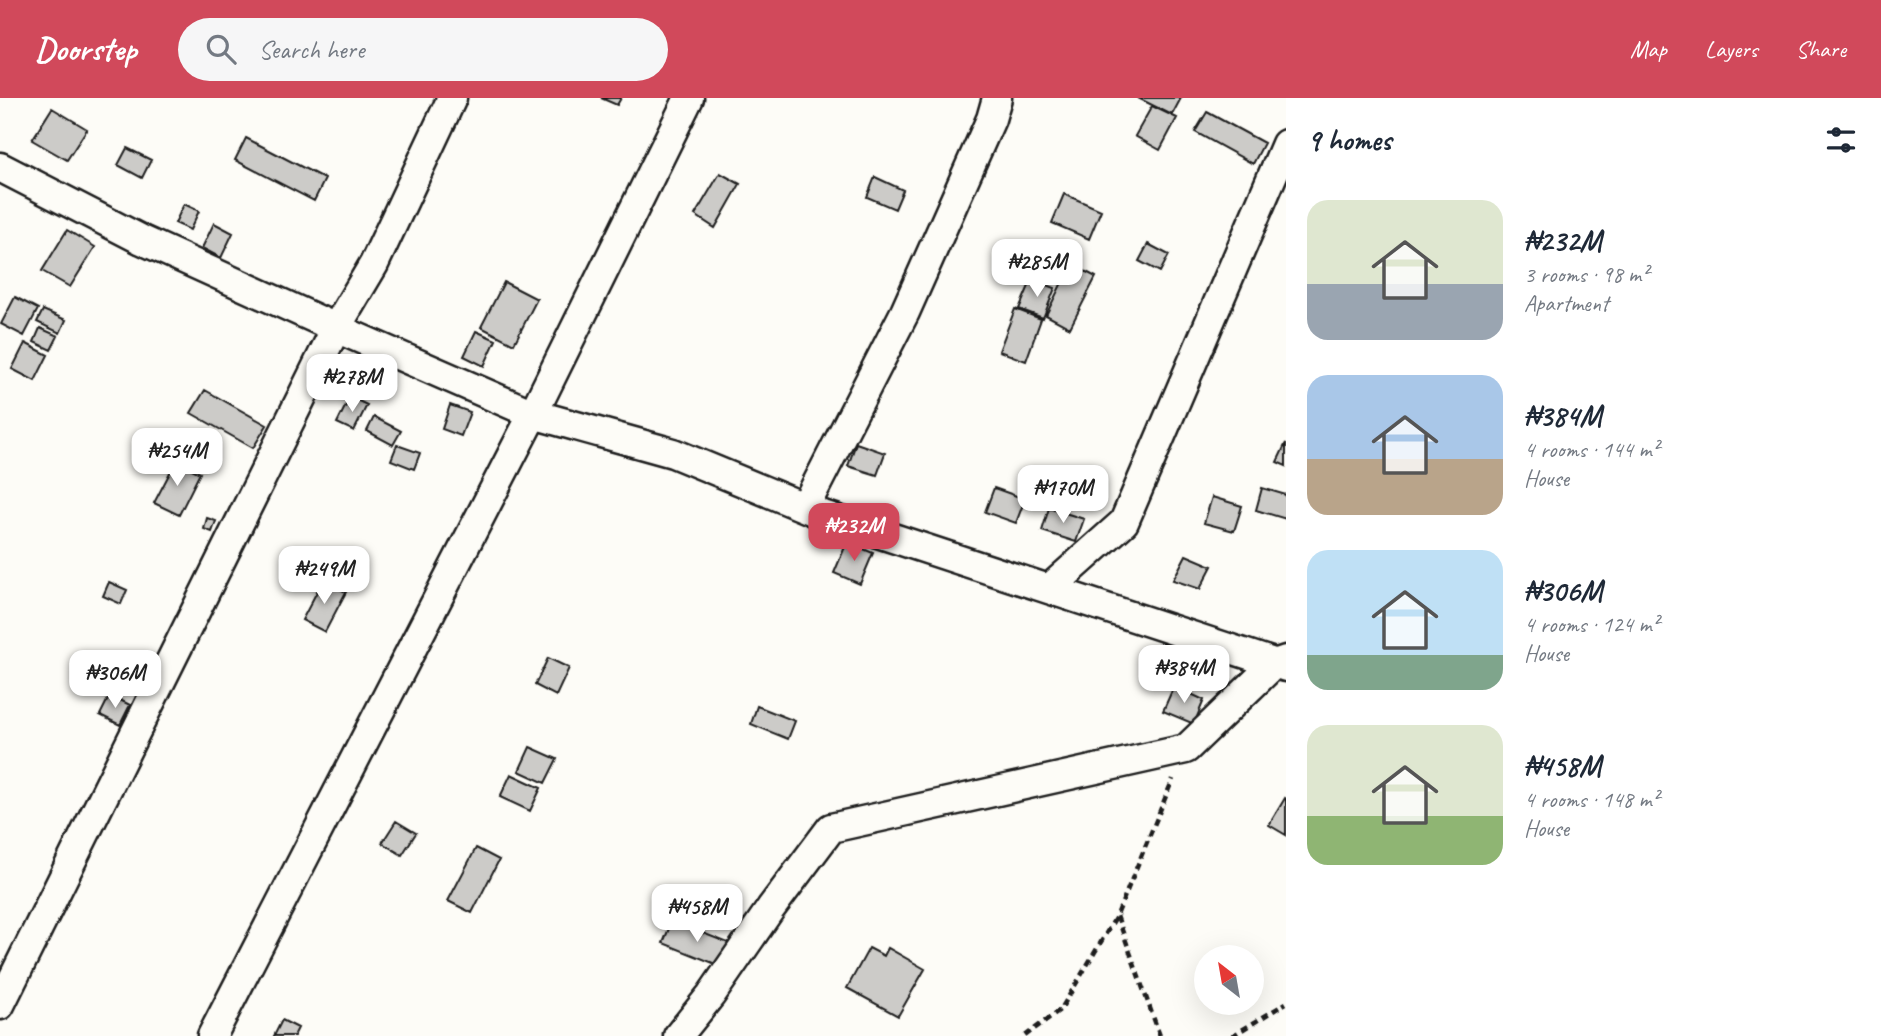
<!DOCTYPE html>
<meta charset="utf-8">
<style>
:root{--surface:#fff;--page:#f6f6f7;--text:#1f2937;--muted:#747a83;--accent:#d1495b}
body{margin:0;font-family:Caveat,sans-serif;background:var(--page);color:var(--text);height:100vh;display:flex;flex-direction:column;font-size:26px;white-space:nowrap}
*{box-sizing:border-box;margin:0}
p{font-size:23px;color:var(--muted)}
.icon{flex:none;width:38px;height:38px;fill:none;stroke:currentColor;stroke-width:2;stroke-linecap:round;stroke-linejoin:round}
.map{position:relative;flex:1;overflow:hidden}
.sheet{display:flex;flex-direction:column;background:var(--surface);width:595px}
.sheet>*{flex:none}
.needle{width:46px;rotate:329deg}
.fabs{position:absolute;left:1194px;top:847px;display:grid;gap:14px}
.fabs a{display:grid;place-items:center;width:70px;height:70px;border-radius:50%;background:var(--surface);box-shadow:0 7px 28px #0002;font-size:35px}
.price{position:absolute;translate:-50% -60px;padding:0 16px;border-radius:14px;background:#fff;color:#222;font-size:23px;line-height:46px;filter:drop-shadow(0 2px 4px #0008)}
.price::after{content:'';position:absolute;left:50%;top:42px;width:21px;height:16px;margin-left:-10px;background:inherit;clip-path:polygon(0 0,100% 0,50% 100%)}
.price.on{background:var(--accent);color:#fff}
ul{padding:0;list-style:none}
li{display:flex;align-items:center;gap:21px;height:175px;padding:0 21px}
li span{display:grid;place-items:center;flex:none;width:196px;height:140px;border-radius:21px;color:#555}
li>.icon{margin-inline-start:auto}
span .icon{width:84px;height:84px;fill:#fffc;stroke-width:1}
li b{font-size:30px}
h2{display:flex;justify-content:space-between;align-items:center;height:84px;padding:0 21px;font-size:30px}
header{display:flex;align-items:center;gap:42px;box-sizing:border-box;height:98px;padding:0 35px;background:var(--accent);color:#fff}
header strong{font-size:33px}
nav{display:flex;gap:38px;margin-inline-start:auto;font-size:24px}
.search{width:490px;height:63px;background:var(--page);display:flex;align-items:center;gap:18px;box-sizing:border-box;padding:0 24px;border-radius:38px;color:var(--muted);font-size:26px}
main{display:flex;flex:1;min-height:0}
.map>svg:first-child{display:block}
.building{fill:#cccbc8;stroke:#1c1c1c;stroke-width:2}
.lines{fill:none;stroke-linecap:round;stroke-linejoin:round}
.minor-casing{stroke:#1c1c1c;stroke-width:33}
.path{stroke:#1c1c1c;stroke-width:4.5;stroke-dasharray:7 5;stroke-linecap:butt}
.minor{stroke:#fdfcf7;stroke-width:28}
</style>
<header>
<strong>Doorstep</strong>
<div class="search"><svg class="icon" aria-label="search" viewBox="0 0 24 24"><circle cx="10" cy="10" r="6"/><path d="M15 15l6 6"/></svg>Search here</div>
<nav><a>Map</a><a>Layers</a><a>Share</a></nav>
</header>
<main>
<div class="map">
<svg width="1286" height="938" viewBox="0 0 1286 938">
<rect width="100%" height="100%" fill="#fdfcf7"/>
<filter id="ink" filterUnits="userSpaceOnUse"><feTurbulence type="fractalNoise" baseFrequency=".0143" numOctaves="2"/><feDisplacementMap in="SourceGraphic" scale="14" xChannelSelector="R" yChannelSelector="G"/><feConvolveMatrix kernelMatrix="1 2 1 2 8 2 1 2 1" color-interpolation-filters="sRGB"/></filter>
<g filter="url(#ink)">
<path class="building" d="M 601,0 L 621,0 L 617,7 Z
M 1138,0 L 1181,0 L 1172,17 Z
M 1152,8 L 1177,20 L 1160,52 L 1135,38 Z
M 52,10 L 87,31 L 67,62 L 32,42 Z
M 1207,14 L 1264,45 L 1253,66 L 1195,34 Z
M 246,40 L 325,81 L 314,103 L 235,62 Z
M 127,50 L 151,62 L 142,80 L 118,67 Z
M 720,75 L 740,86 L 715,130 L 695,117 Z
M 875,79 L 903,92 L 895,111 L 867,99 Z
M 1064,96 L 1101,112 L 1089,141 L 1052,125 Z
M 184,106 L 199,113 L 190,132 L 175,125 Z
M 214,125 L 233,135 L 221,160 L 202,150 Z
M 67,132 L 95,149 L 70,189 L 42,173 Z
M 1148,146 L 1169,157 L 1160,174 L 1139,163 Z
M 1071,166 L 1096,179 L 1070,230 L 1046,217 Z
M 1032,181 L 1055,190 L 1043,220 L 1019,211 Z
M 504,184 L 537,201 L 514,246 L 481,229 Z
M 15,199 L 38,211 L 24,238 L 1,226 Z
M 1015,211 L 1041,221 L 1026,263 L 999,253 Z
M 43,212 L 66,222 L 60,235 L 37,224 Z
M 40,230 L 58,238 L 51,252 L 34,244 Z
M 476,233 L 496,242 L 484,268 L 464,258 Z
M 25,245 L 48,257 L 35,283 L 12,271 Z
M 205,292 L 267,327 L 253,350 L 191,315 Z
M 350,299 L 367,307 L 354,333 L 337,325 Z
M 450,307 L 470,314 L 461,338 L 442,331 Z
M 374,319 L 401,333 L 393,347 L 367,333 Z
M 856,345 L 885,355 L 877,377 L 848,368 Z
M 1286,345 L 1286,368 L 1277,364 Z
M 397,347 L 420,355 L 414,371 L 391,362 Z
M 176,363 L 200,375 L 179,417 L 154,405 Z
M 994,390 L 1025,401 L 1016,425 L 985,414 Z
M 1262,390 L 1286,397 L 1286,421 L 1256,412 Z
M 1212,399 L 1242,408 L 1234,433 L 1204,425 Z
M 1049,410 L 1084,421 L 1076,444 L 1042,433 Z
M 207,420 L 216,423 L 212,434 L 204,431 Z
M 847,444 L 873,455 L 860,486 L 834,475 Z
M 1186,457 L 1212,468 L 1200,491 L 1173,482 Z
M 323,482 L 346,494 L 325,534 L 302,522 Z
M 109,484 L 127,492 L 121,506 L 103,498 Z
M 548,560 L 569,570 L 556,598 L 535,587 Z
M 1174,588 L 1204,602 L 1194,626 L 1163,613 Z
M 110,597 L 130,607 L 120,627 L 100,617 Z
M 757,608 L 795,623 L 788,641 L 751,626 Z
M 530,649 L 557,661 L 545,685 L 519,673 Z
M 511,676 L 541,690 L 530,713 L 500,699 Z
M 1285,700 L 1286,701 L 1286,737 L 1269,727 Z
M 396,723 L 416,735 L 402,757 L 382,745 Z
M 476,750 L 499,762 L 472,815 L 448,803 Z
M 672,823 L 731,846 L 723,869 L 663,845 Z
M 869,850 L 884,858 L 888,850 L 925,871 L 898,918 L 847,890 Z
M 282,922 L 298,930 L 294,938 L 274,938 Z"/>
<g class="lines">
<g class="minor-casing">
<path id="minor" d="M 0,69 L 142,142 L 336,230 L 533,316 L 673,355 L 823,417 L 1286,569
M 805,409 L 905,214 L 991,21 L 997,0
M 1049,491 L 1124,424 L 1286,46
M 0,907 L 336,230 L 374,166 L 452,0
M 212,938 L 533,316 L 689,0
M 678,938 L 711,897 L 771,810 L 831,730 L 1186,651 L 1274,566 L 1286,562"/>
</g>
<path class="path" d="M 1117,818 L 1160,938
M 1025,938 L 1061,911 L 1117,817 L 1173,681
M 1232,938 L 1286,905"/>
<use href="#minor" class="minor"/>
</g>
</g>
</svg>
<div class="fabs">
<a><svg class="needle" viewBox="-14 -14 28 28"><path d="M0-13l5 13h-10z" fill="#e53935"/><path d="M0 13l5-13h-10z" fill="#747a83"/></svg></a>
</div>
<b class="price" style="left:1037px;top:201px">₦285M</b>
<b class="price" style="left:352px;top:316px">₦278M</b>
<b class="price" style="left:177px;top:390px">₦254M</b>
<b class="price" style="left:1063px;top:427px">₦170M</b>
<b class="price on" style="left:854px;top:465px">₦232M</b>
<b class="price" style="left:324px;top:508px">₦249M</b>
<b class="price" style="left:1184px;top:607px">₦384M</b>
<b class="price" style="left:115px;top:612px">₦306M</b>
<b class="price" style="left:697px;top:846px">₦458M</b>
</div>
<section class="sheet">
<h2>9 homes<svg class="icon" aria-label="filters" viewBox="0 0 24 24"><path d="M4 7h16M4 17h16"/><circle cx="9" cy="7" r="2"/><circle cx="15" cy="17" r="2"/></svg></h2>
<ul>
<li><span style="background:linear-gradient(#dfe7d0 60%,#9aa5b1 0)"><svg class="icon" aria-label="home" viewBox="0 0 24 24"><path d="M3 11l9-7 9 7M6 9v11h12V9"/></svg></span><div><b>₦232M</b><p>3 rooms · 98 m²</p><p>Apartment</p></div></li>
<li><span style="background:linear-gradient(#a9c7e8 60%,#b9a48a 0)"><svg class="icon" aria-label="home" viewBox="0 0 24 24"><path d="M3 11l9-7 9 7M6 9v11h12V9"/></svg></span><div><b>₦384M</b><p>4 rooms · 144 m²</p><p>House</p></div></li>
<li><span style="background:linear-gradient(#bfe0f5 75%,#7fa58c 0)"><svg class="icon" aria-label="home" viewBox="0 0 24 24"><path d="M3 11l9-7 9 7M6 9v11h12V9"/></svg></span><div><b>₦306M</b><p>4 rooms · 124 m²</p><p>House</p></div></li>
<li><span style="background:linear-gradient(#dfe7d0 65%,#8fb573 0)"><svg class="icon" aria-label="home" viewBox="0 0 24 24"><path d="M3 11l9-7 9 7M6 9v11h12V9"/></svg></span><div><b>₦458M</b><p>4 rooms · 148 m²</p><p>House</p></div></li>
</ul>
</section>
</main>
